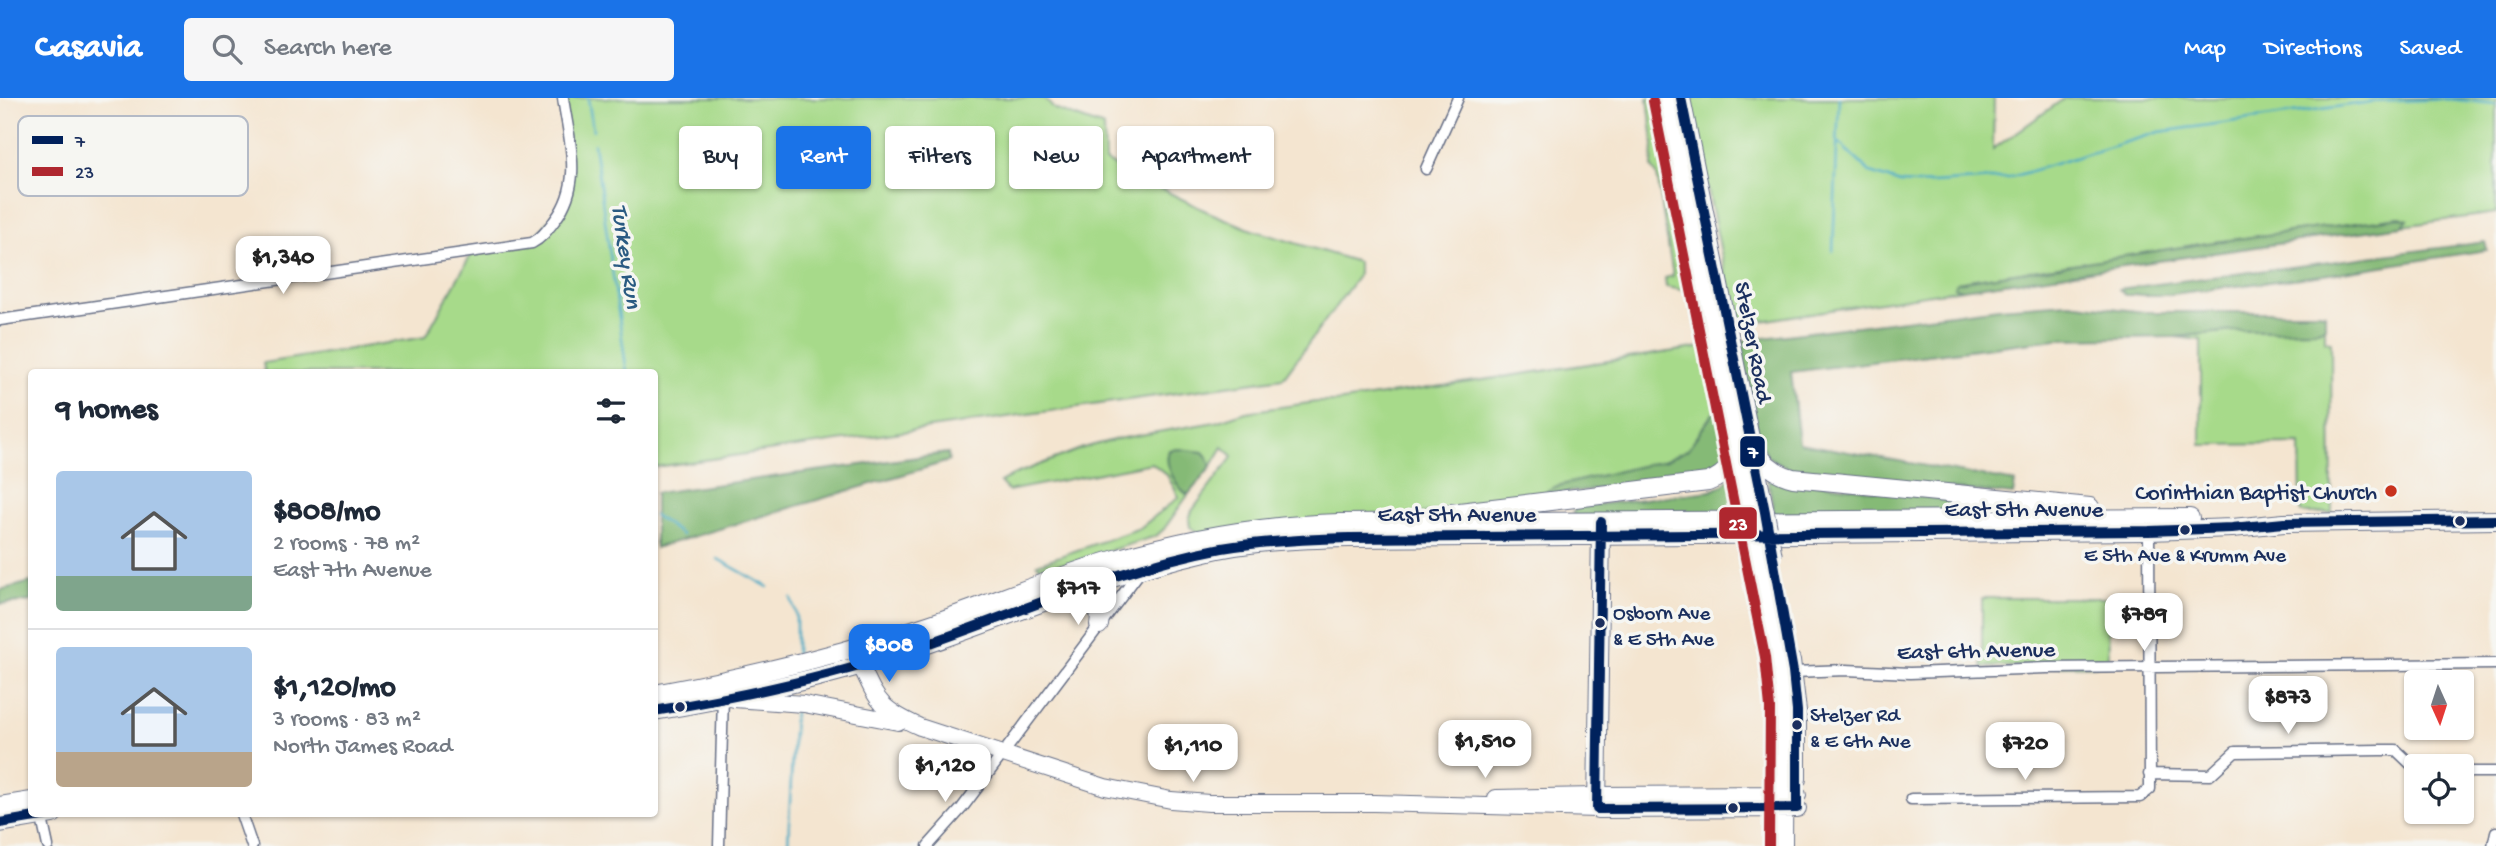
<!DOCTYPE html>
<meta charset="utf-8">
<style>
:root{--surface:#fff;--page:#f6f6f7;--text:#1f2937;--muted:#747a83;--line:#e0e1e3;--accent:#1a73e8}
body{margin:0;font-family:"Gochi Hand",sans-serif;background:var(--page);color:var(--text);height:100vh;display:flex;flex-direction:column;font-size:26px;white-space:nowrap}
*{box-sizing:border-box;margin:0}
p{font-size:23px;color:var(--muted)}
.icon{flex:none;width:38px;height:38px;fill:none;stroke:currentColor;stroke-width:2;stroke-linecap:round;stroke-linejoin:round}
.map{position:relative;flex:1;overflow:hidden}
.details{position:absolute;left:28px;top:271px;width:630px;height:448px;display:flex;flex-direction:column;background:var(--surface);border-radius:7px;box-shadow:0 2px 5px #0004}
.details>*{flex:none}
.hud{position:absolute;left:679px;top:28px;width:665px;height:63px;display:flex;gap:14px}
.needle{width:46px;rotate:177deg}
.fabs{position:absolute;left:2404px;top:572px;display:grid;gap:14px}
.fabs a{display:grid;place-items:center;width:70px;height:70px;border-radius:7px;background:var(--surface);box-shadow:0 2px 5px #0004;font-size:35px}
.price{position:absolute;translate:-50% -60px;padding:0 16px;border-radius:14px;background:#fff;color:#222;font-size:23px;line-height:46px;filter:drop-shadow(0 2px 4px #0008)}
.price::after{content:'';position:absolute;left:50%;top:42px;width:21px;height:16px;margin-left:-10px;background:inherit;clip-path:polygon(0 0,100% 0,50% 100%)}
.price.on{background:var(--accent);color:#fff}
ul{padding:0;list-style:none}
li{display:flex;align-items:center;gap:21px;height:175px;padding:0 28px}
li+li{border-top:2px solid var(--line)}
li span{display:grid;place-items:center;flex:none;width:196px;height:140px;border-radius:7px;color:#555}
li>.icon{margin-inline-start:auto}
span .icon{width:84px;height:84px;fill:#fffc;stroke-width:1}
li b{font-size:30px}
h2{display:flex;justify-content:space-between;align-items:center;height:84px;padding:0 28px;font-size:30px}
.chip{padding:0 24px;border-radius:7px;background:var(--surface);box-shadow:0 2px 5px #0004;font-size:24px;line-height:63px}
.chip.on{background:var(--accent);color:#fff}
header{display:flex;align-items:center;gap:42px;box-sizing:border-box;height:98px;padding:0 35px;background:var(--accent);color:#fff}
header strong{font-size:33px}
nav{display:flex;gap:38px;margin-inline-start:auto;font-size:24px}
.search{width:490px;height:63px;background:var(--page);display:flex;align-items:center;gap:18px;box-sizing:border-box;padding:0 24px;border-radius:7px;color:var(--muted);font-size:26px}
.map>svg:first-child{display:block}
.green{fill:#a7da8a;stroke:#618474;stroke-width:2}
.forest{fill:#85ba76;stroke:#50746a;stroke-width:2}
.lines{fill:none;stroke-linecap:round;stroke-linejoin:round}
.stream{stroke:#45aac5;stroke-width:2.5}
.street-casing{stroke:#676f86;stroke-width:13}
.secondary-casing{stroke:#676f86;stroke-width:18}
.primary-casing{stroke:#676f86;stroke-width:20}
.street{stroke:#fff;stroke-width:10}
.secondary{stroke:#fff;stroke-width:16}
.primary{stroke:#fff;stroke-width:18}
.primary-bridge-casing{stroke:#676f86;stroke-width:20;stroke-linecap:butt}
.primary-bridge{stroke:#fff;stroke-width:18}
.bus-1-casing{stroke:#f6f6f2;stroke-width:16}
.bus-2-casing{stroke:#f6f6f2;stroke-width:16}
.bus-1{stroke:#00205b;stroke-width:10}
.bus-2{stroke:#af272f;stroke-width:10}
.poi-dot{fill:#c8321e;stroke:#f6f6f2;stroke-width:2.5}
.bus-dot{fill:#1b2f5e;stroke:#f6f6f2;stroke-width:2.5}
.labels{text-anchor:middle;stroke-width:7;stroke-linejoin:round;paint-order:stroke}
.bus-label{font-size:21px;fill:#1b2f5e;stroke:#f6f6f2;text-anchor:start}
.street-label{font-size:23px;fill:#1b2f5e;stroke:#f6f6f2}
.poi-label{font-size:23px;fill:#1b2f5e;stroke:#f6f6f2;text-anchor:end}
.water-label{font-size:24px;font-style:italic;fill:#2a5a82;stroke:#f6f6f2}
.key{fill:#f6f6f2;stroke:#b4bac6;stroke-width:2}
.key-label{font-size:19px;fill:#1b2f5e}
.line-badge{stroke:#f6f6f2;stroke-width:2.5}
.badge-label{font-size:19px;text-anchor:middle;font-weight:bold;fill:#fff}
</style>
<header>
<strong>Casavia</strong>
<div class="search"><svg class="icon" aria-label="search" viewBox="0 0 24 24"><circle cx="10" cy="10" r="6"/><path d="M15 15l6 6"/></svg>Search here</div>
<nav><a>Map</a><a>Directions</a><a>Saved</a></nav>
</header>
<div class="map">
<svg width="2496" height="748" viewBox="0 0 2496 748">
<rect width="100%" height="100%" fill="#f6f6f2"/>
<filter id="ink" filterUnits="userSpaceOnUse"><feTurbulence type="fractalNoise" baseFrequency=".0143" numOctaves="2"/><feDisplacementMap in="SourceGraphic" scale="14" xChannelSelector="R" yChannelSelector="G"/><feConvolveMatrix kernelMatrix="1 2 1 2 8 2 1 2 1" color-interpolation-filters="sRGB"/></filter>
<filter id="wash" filterUnits="userSpaceOnUse"><feTurbulence type="fractalNoise" baseFrequency=".00686" numOctaves="4" result="noise"/><feDisplacementMap in="SourceGraphic" scale="28" xChannelSelector="R" yChannelSelector="G"/><feGaussianBlur stdDeviation="1.57" result="paint"/><feColorMatrix in="noise" values="0 0 0 0 0 0 0 0 0 0 0 0 0 0 0 0 0 1.4 0 .05"/><feComposite in="paint" operator="in"/></filter>
<g filter="url(#wash)">
<rect width="100%" height="100%" fill="#f4e5d0"/>
<path class="green" d="M 563,0 L 1044,0 L 1054,11 L 1104,29 L 1105,63 L 1206,113 L 1252,132 L 1358,164 L 1358,178 L 1283,280 L 655,369 L 654,275 L 265,275 L 263,265 L 425,239 L 472,155 L 532,145 L 571,93 Z
M 1648,0 L 1658,0 L 1698,195 L 1666,189 L 1665,180 L 1673,178 L 1657,77 L 1652,70 L 1653,45 Z
M 1689,0 L 1994,0 L 1993,51 L 2065,0 L 2496,0 L 2496,115 L 2402,128 L 2408,122 L 2400,119 L 2208,145 L 1957,184 L 1955,189 L 1963,191 L 1736,227 Z
M 2325,229 L 2325,243 L 2331,244 L 2332,415 L 2301,415 L 2300,346 L 2201,347 L 2201,242 L 2175,239 L 2235,233 L 2318,232 Z
M 1709,248 L 1722,312 L 1710,319 L 1687,352 L 1666,362 L 1547,396 L 1450,413 L 1200,435 L 1190,429 L 1189,421 L 1192,413 L 1233,358 L 1223,349 L 1211,369 L 1208,360 L 1183,393 L 1188,397 L 1164,431 L 1156,438 L 1052,471 L 1044,472 L 1037,466 L 1140,430 L 1179,399 L 1167,377 L 1152,365 L 1008,393 L 1000,384 L 1013,377 L 1083,350 L 1117,341 L 1215,324 L 1246,314 L 1316,304 L 1336,304 Z
M 1982,500 L 2108,500 L 2109,567 L 1982,569 Z"/>
<path class="forest" d="M 2400,119 L 2408,122 L 2402,128 L 1963,191 L 1954,189 L 1957,184 L 2208,145 Z
M 2485,144 L 2487,152 L 2324,177 L 2164,197 L 2125,197 L 2119,191 Z
M 2069,205 L 2144,214 L 2317,214 L 2325,215 L 2325,229 L 2318,232 L 2235,233 L 2175,239 L 2056,241 L 1791,274 L 1799,345 L 2015,384 L 2013,397 L 1797,375 L 1768,359 L 1759,343 L 1740,243 L 1999,210 Z
M 1722,312 C 1727,340 1737,363 1705,378 L 1546,397 L 1548,392 L 1557,388 L 1666,362 L 1687,352 L 1715,313 Z
M 1179,351 L 1203,354 L 1208,360 L 1211,369 L 1188,397 C 1176,389 1163,366 1169,352 Z
M 948,355 L 949,363 L 655,450 L 655,395 Z
M 1733,377 L 1736,377 L 1743,415 L 1575,419 L 1573,414 L 1577,409 L 1711,393 L 1722,388 Z
M 1770,379 L 1964,404 L 1967,408 L 1964,414 L 1774,416 L 1768,381 Z
M 31,484 L 31,503 L 0,506 L 0,492 Z"/>
<g class="lines">
<path class="stream" d="M 588,0 L 593,32
M 1837,43 L 1871,75 L 1900,85 L 1918,86 L 2008,80 L 2159,34 L 2371,4 L 2449,1 L 2496,6
M 594,46 L 627,275
M 1833,153 L 1839,0
M 654,417 L 682,437
M 718,461 L 768,489
M 791,500 L 796,516 L 796,557
M 788,748 L 794,614"/>
</g>
</g>
<g filter="url(#ink)">
<g class="lines">
<g class="street-casing">
<path id="street" d="M 1426,71 L 1458,0
M 0,222 L 532,145 C 542,140 548,131 555,122 C 584,84 569,43 563,0
M 1793,574 L 1846,572 L 1910,575 L 2047,570 L 2496,566
M 2462,674 L 2496,674
M 2149,676 L 2210,677 L 2235,654 L 2380,652 L 2396,652 L 2417,672
M 1911,701 L 2140,699 L 2150,691 L 2149,430
M 41,716 L 48,748
M 241,716 L 252,748
M 719,748 L 723,597
M 928,748 L 962,710 L 1142,471
M 2493,748 L 2496,734"/>
</g>
<g class="secondary-casing">
<path id="secondary" d="M 855,556 C 877,599 873,608 920,629 L 1105,689 L 1171,702 L 1209,705 L 1374,705 L 1597,711
M 734,601 L 804,606 L 898,624
M 1496,700 L 1597,698"/>
</g>
<g class="primary-casing">
<path id="primary" d="M 1667,0 L 1751,414
M 1681,0 L 1765,414
M 1753,350 C 1763,365 1775,376 1793,380 L 2090,409
M 1451,415 L 1708,384 C 1729,376 1736,362 1737,341
M 1601,428 L 1597,711 L 1797,710
M 1760,458 L 1779,557 L 1784,609 L 1783,748
M 1075,492 C 1093,493 1102,511 1099,527
M 1791,562 L 1797,613 L 1797,681
M 654,596 C 749,579 840,557 931,526 C 993,505 1053,479 1116,461 C 1188,440 1264,427 1340,425 L 2190,420
M 654,613 C 737,599 818,582 898,556 C 999,523 1097,479 1201,455 C 1249,443 1300,441 1349,440 L 2149,433 L 2232,430 L 2284,425 L 2496,422
M 1597,698 L 1797,697
M 0,708 L 32,703
M 0,725 L 53,716"/>
</g>
<use href="#street" class="street"/>
<use href="#secondary" class="secondary"/>
<use href="#primary" class="primary"/>
<g class="primary-bridge-casing">
<path id="primary-bridge" d="M 1751,414 L 1760,458
M 1765,414 L 1773,459"/>
</g>
<use href="#primary-bridge" class="primary-bridge"/>
<g class="bus-1-casing">
<path id="bus-1" d="M 1681,0 L 1765,414 L 1793,574 L 1797,613 L 1797,710
M 654,613 C 737,599 819,582 898,556 C 1006,521 1110,471 1222,450 C 1264,443 1306,441 1349,440 L 2149,433 L 2232,430 L 2284,425 L 2496,422
M 1597,711 L 1601,424
M 1597,711 L 1797,710
M 0,725 L 53,716"/>
</g>
<g class="bus-2-casing">
<path id="bus-2" d="M 1653,3 L 1765,559 L 1770,610 L 1769,748"/>
</g>
<use href="#bus-1" class="bus-1"/>
<use href="#bus-2" class="bus-2"/>
</g>
</g>
<circle class="poi-dot" cx="2391" cy="393" r="7"/>
<g class="bus-dot">
<circle cx="2460" cy="423" r="6"/>
<circle cx="2185" cy="432" r="6"/>
<circle cx="1600" cy="525" r="6"/>
<circle cx="680" cy="609" r="6"/>
<circle cx="1797" cy="627" r="6"/>
<circle cx="1733" cy="710" r="6"/>
</g>
<g class="labels">
<g class="bus-label">
<text x="2185" y="463" text-anchor="middle">E 5th Ave &amp; Krumm Ave</text>
<text x="1613" y="521">Osborn Ave<tspan x="1613" dy="26">&amp; E 5th Ave</tspan></text>
<text x="1810" y="623">Stelzer Rd<tspan x="1810" dy="26">&amp; E 6th Ave</tspan></text>
</g>
<g class="street-label">
<text transform="translate(1755 244) rotate(79)" y="8">Stelzer Road</text>
<text x="2024" y="418">East 5th Avenue</text>
<text x="1457" y="423">East 5th Avenue</text>
<text transform="translate(1976 551) rotate(-1)" y="8">East 6th Avenue</text>
</g>
<g class="poi-label">
<text x="2377" y="401">Corinthian Baptist Church</text>
</g>
<g class="water-label">
<text transform="translate(628 158) rotate(82)" y="8">Turkey Run</text>
</g>
</g>
<rect x="18" y="18" width="230" height="80" rx="10" class="key"/>
<rect x="32" y="38" width="31" height="8" fill="#00205b"/>
<rect x="32" y="69" width="31" height="9" fill="#af272f"/>
<g class="key-label">
<text x="75" y="49">7</text>
<text x="75" y="80">23</text>
</g>
<g class="line-badge">
<rect x="1739" y="337" width="27" height="33" rx="7" fill="#00205b"/>
<rect x="1718" y="408" width="40" height="34" rx="7" fill="#af272f"/>
</g>
<g class="badge-label">
<text x="1753" y="360">7</text>
<text x="1738" y="432">23</text>
</g>
</svg>
<div class="fabs">
<a><svg class="needle" viewBox="-14 -14 28 28"><path d="M0-13l5 13h-10z" fill="#e53935"/><path d="M0 13l5-13h-10z" fill="#747a83"/></svg></a>
<a><svg class="icon" aria-label="locate" viewBox="0 0 24 24"><circle cx="12" cy="12" r="6"/><path d="M12 2v4M12 18v4M2 12h4M18 12h4"/></svg></a>
</div>
<b class="price" style="left:283px;top:198px">$1,340</b>
<b class="price" style="left:1078px;top:529px">$717</b>
<b class="price" style="left:2144px;top:555px">$789</b>
<b class="price on" style="left:889px;top:586px">$808</b>
<b class="price" style="left:2288px;top:638px">$873</b>
<b class="price" style="left:1485px;top:682px">$1,510</b>
<b class="price" style="left:2025px;top:684px">$720</b>
<b class="price" style="left:1193px;top:686px">$1,110</b>
<b class="price" style="left:945px;top:706px">$1,120</b>
<div class="hud">
<a class="chip">Buy</a>
<a class="chip on">Rent</a>
<a class="chip">Filters</a>
<a class="chip">New</a>
<a class="chip">Apartment</a>
</div>
<section class="details">
<h2>9 homes<svg class="icon" aria-label="filters" viewBox="0 0 24 24"><path d="M4 7h16M4 17h16"/><circle cx="9" cy="7" r="2"/><circle cx="15" cy="17" r="2"/></svg></h2>
<ul>
<li><span style="background:linear-gradient(#a9c7e8 75%,#7fa58c 0)"><svg class="icon" aria-label="home" viewBox="0 0 24 24"><path d="M3 11l9-7 9 7M6 9v11h12V9"/></svg></span><div><b>$808/mo</b><p>2 rooms · 78 m²</p><p>East 7th Avenue</p></div></li>
<li><span style="background:linear-gradient(#a9c7e8 75%,#b9a48a 0)"><svg class="icon" aria-label="home" viewBox="0 0 24 24"><path d="M3 11l9-7 9 7M6 9v11h12V9"/></svg></span><div><b>$1,120/mo</b><p>3 rooms · 83 m²</p><p>North James Road</p></div></li>
</ul>
</section>
</div>
